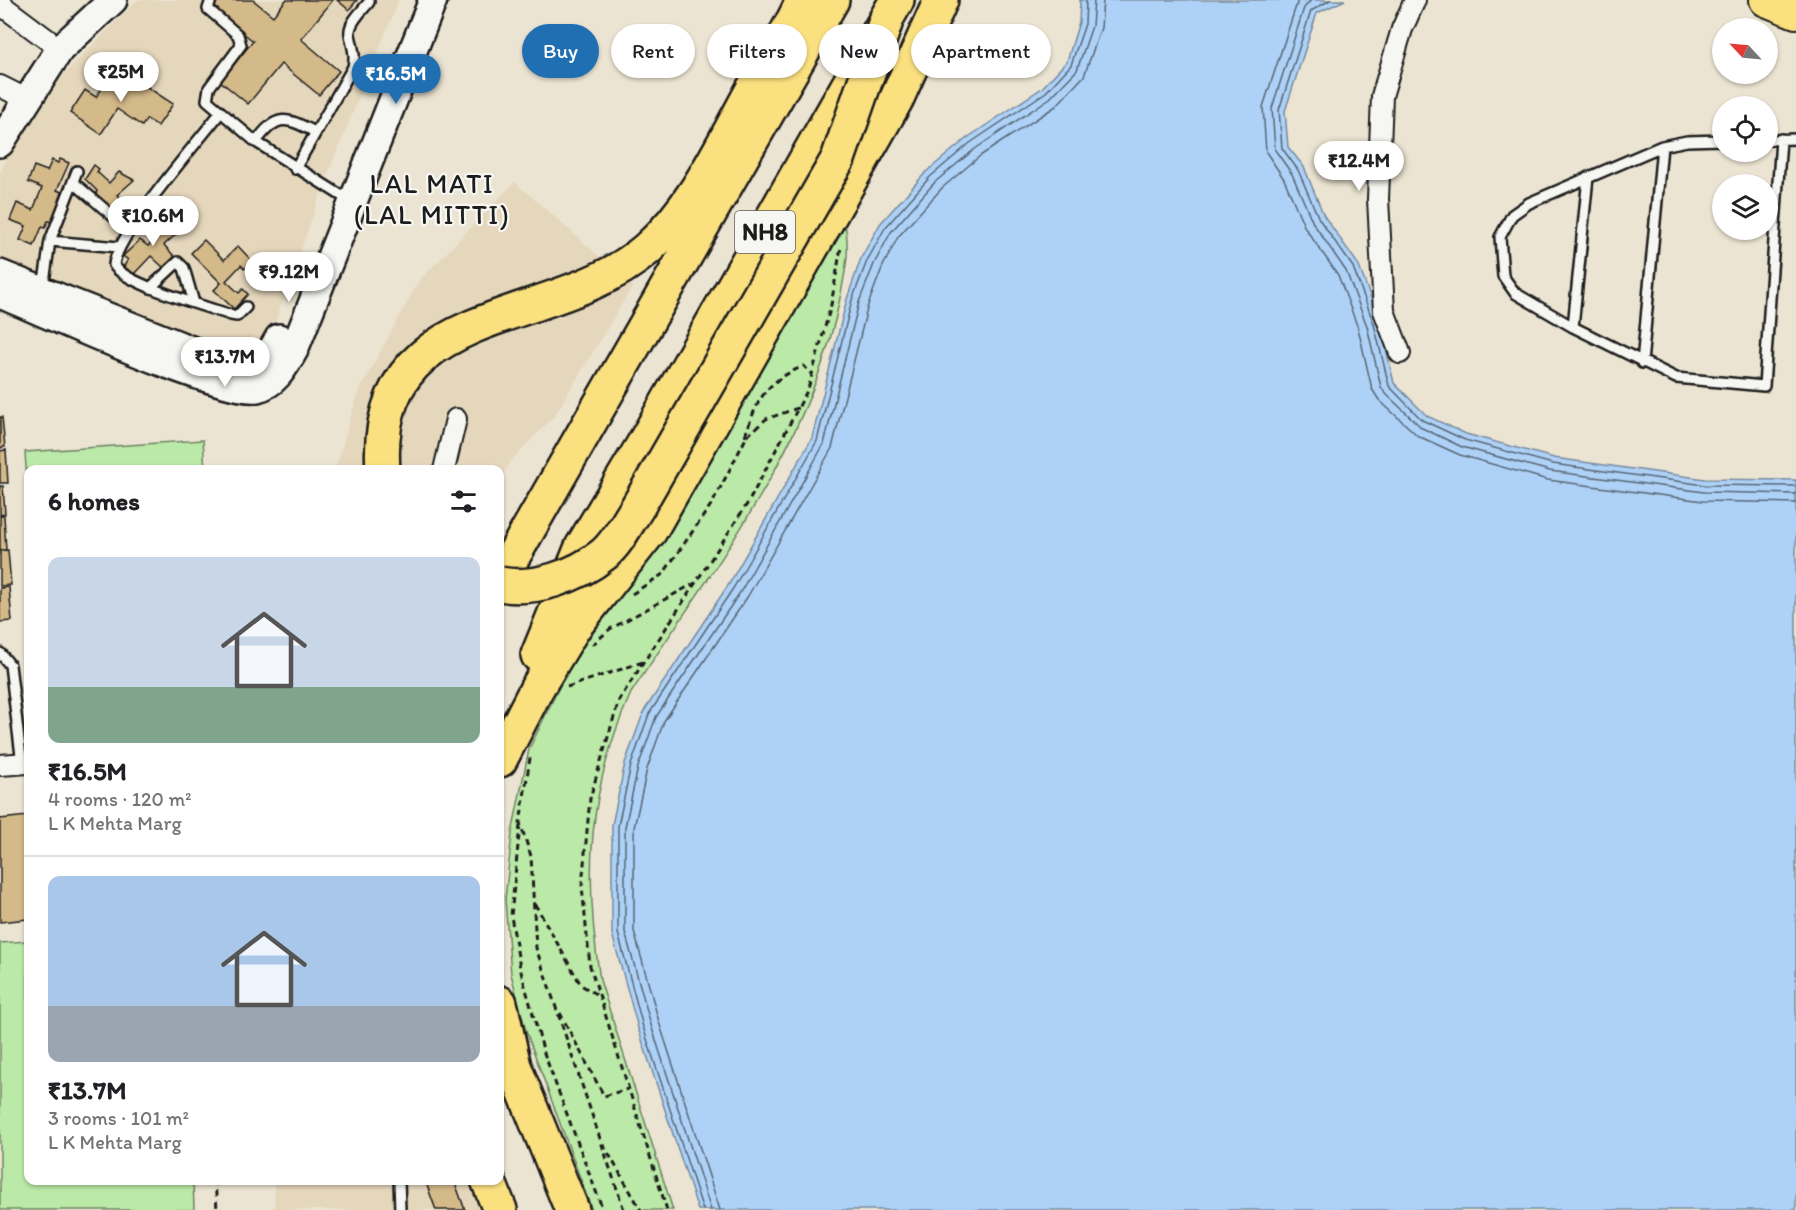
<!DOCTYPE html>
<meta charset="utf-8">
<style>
:root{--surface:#fff;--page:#f6f6f6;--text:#202124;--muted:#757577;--line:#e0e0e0;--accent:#1f6fb2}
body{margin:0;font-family:Itim,sans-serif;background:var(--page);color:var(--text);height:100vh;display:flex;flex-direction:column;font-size:22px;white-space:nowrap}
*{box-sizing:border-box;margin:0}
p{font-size:20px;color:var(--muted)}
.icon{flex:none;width:33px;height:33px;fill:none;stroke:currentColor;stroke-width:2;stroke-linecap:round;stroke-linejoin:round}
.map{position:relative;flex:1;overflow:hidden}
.side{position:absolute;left:24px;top:465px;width:480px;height:720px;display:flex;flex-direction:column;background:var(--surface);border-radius:12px;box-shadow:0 2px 4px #0004}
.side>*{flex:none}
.hud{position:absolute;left:522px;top:24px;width:570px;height:54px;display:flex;gap:12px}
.needle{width:39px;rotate:296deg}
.controls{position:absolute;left:1712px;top:18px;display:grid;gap:12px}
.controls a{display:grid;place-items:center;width:66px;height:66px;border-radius:50%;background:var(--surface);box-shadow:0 2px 4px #0004;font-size:30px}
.price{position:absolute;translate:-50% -51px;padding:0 14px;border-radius:21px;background:#fff;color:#222;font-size:20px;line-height:39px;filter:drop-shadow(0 2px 3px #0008)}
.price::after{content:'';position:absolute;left:50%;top:36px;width:18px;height:14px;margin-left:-9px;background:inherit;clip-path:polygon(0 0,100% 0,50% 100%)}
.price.current{background:var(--accent);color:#fff}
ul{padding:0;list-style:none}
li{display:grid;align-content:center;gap:12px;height:318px;padding:0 24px}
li+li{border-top:2px solid var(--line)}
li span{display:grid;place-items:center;height:186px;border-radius:12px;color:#555}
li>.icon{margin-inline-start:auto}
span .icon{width:108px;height:108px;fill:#fffc;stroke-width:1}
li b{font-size:26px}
h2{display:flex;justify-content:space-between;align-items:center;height:72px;padding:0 24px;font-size:26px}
.chip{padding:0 21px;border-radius:27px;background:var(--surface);box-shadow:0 2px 4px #0004;font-size:21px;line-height:54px}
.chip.current{background:var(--accent);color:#fff}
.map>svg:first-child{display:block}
.built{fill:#e5d7bc}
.green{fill:#bbe9a7;stroke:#6c8262;stroke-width:1.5}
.water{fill:#aed2f7;stroke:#74899f;stroke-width:1.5}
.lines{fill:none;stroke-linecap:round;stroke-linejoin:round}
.shore{stroke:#566574;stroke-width:1.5}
.building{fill:#d4b989;stroke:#1c1c1c;stroke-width:1.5}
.lane-casing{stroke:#1c1c1c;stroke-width:14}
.street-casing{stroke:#1c1c1c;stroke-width:24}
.secondary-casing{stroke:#1c1c1c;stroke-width:32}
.primary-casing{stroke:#1c1c1c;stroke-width:36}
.highway-casing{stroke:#1c1c1c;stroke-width:38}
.path{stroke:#1c1c1c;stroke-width:3;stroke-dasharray:6 4.5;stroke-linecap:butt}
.lane{stroke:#f6f6f2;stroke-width:9}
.street{stroke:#f6f6f2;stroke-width:20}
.secondary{stroke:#f6f6f2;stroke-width:27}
.primary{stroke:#fbe080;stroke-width:32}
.highway{stroke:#fbe080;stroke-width:33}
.highway-bridge-casing{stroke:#1c1c1c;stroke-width:38;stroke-linecap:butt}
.highway-bridge{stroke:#fbe080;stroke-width:33}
.labels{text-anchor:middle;stroke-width:4.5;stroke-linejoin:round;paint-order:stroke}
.shield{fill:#f6f6f2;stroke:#5d5d5c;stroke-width:1.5}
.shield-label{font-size:24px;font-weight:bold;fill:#1c1c1c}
.neighbourhood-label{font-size:27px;letter-spacing:1.5px;fill:#1c1c1c;stroke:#f6f6f2}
</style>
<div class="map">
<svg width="1796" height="1210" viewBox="0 0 1796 1210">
<rect width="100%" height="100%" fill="#ece4d2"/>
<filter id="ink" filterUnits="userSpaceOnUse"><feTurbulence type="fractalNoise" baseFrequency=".0167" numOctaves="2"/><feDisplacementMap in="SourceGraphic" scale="12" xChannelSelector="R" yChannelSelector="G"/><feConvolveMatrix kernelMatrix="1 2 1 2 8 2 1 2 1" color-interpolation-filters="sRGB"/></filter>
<g filter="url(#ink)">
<path class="built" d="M 137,0 L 399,0 L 327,176 L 271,334 L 232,358 L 0,259 L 0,172 L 42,96 Z
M 515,182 L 633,286 L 555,415 L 511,461 L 500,480 L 500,470 L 335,470 L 357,395 L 418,282 Z
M 274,1181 L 472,1181 L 484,1210 L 275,1210 Z"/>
<path class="green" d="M 845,222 C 850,252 846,268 840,298 C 811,446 712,570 631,693 C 587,791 584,875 600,980 L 673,1210 L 592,1210 L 526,1031 L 511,974 L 505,900 L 512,833 L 529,749 L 572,661 L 657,548 Z
M 203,440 L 205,469 L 28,470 L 28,500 L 25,452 Z
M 28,941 L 28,1180 L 193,1181 L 194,1210 L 0,1210 L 0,943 Z"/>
<path class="water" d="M 1080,0 L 1345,0 L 1317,13 L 1285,111 L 1288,147 L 1304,167 L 1324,216 L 1358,264 L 1380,322 L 1394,383 L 1427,416 L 1466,434 L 1554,458 L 1705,479 L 1796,480 L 1796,1210 L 698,1210 L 638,1028 L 612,934 L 612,825 L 625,763 L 644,711 L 729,584 L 812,438 L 847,299 L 861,258 L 880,224 L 926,172 L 967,138 L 1042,88 L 1067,61 L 1079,22 Z"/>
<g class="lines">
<path class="shore" d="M 1298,0 L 1263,107 L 1266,152 L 1284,179 L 1305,228 L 1338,275 L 1358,328 L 1372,389 L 1379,400 L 1418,436 L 1460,455 L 1548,480 L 1703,501 L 1796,503
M 1311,0 L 1304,8 L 1272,108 L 1275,150 L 1292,174 L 1313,223 L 1346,271 L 1367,326 L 1381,387 L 1385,393 L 1422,428 L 1462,447 L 1550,471 L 1704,492 L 1796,494
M 1330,0 L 1311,11 L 1279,110 L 1282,148 L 1298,170 L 1319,219 L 1353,267 L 1374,324 L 1389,386 L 1422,420 L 1465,440 L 1553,464 L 1705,485 L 1796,486
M 703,1210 L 643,1027 L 618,933 L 618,826 L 631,765 L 649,714 L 734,587 L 817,441 L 852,300 L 867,261 L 885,228 L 930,177 L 970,143 L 1046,92 L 1071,65 L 1085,24 L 1086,0
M 711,1210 L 651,1025 L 625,932 L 625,827 L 638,767 L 656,717 L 741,591 L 824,444 L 859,302 L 874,264 L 891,232 L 935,182 L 975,149 L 1050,98 L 1077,70 L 1092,26 L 1094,0
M 720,1210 L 659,1022 L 634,931 L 634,828 L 647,769 L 664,721 L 748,596 L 832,448 L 868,305 L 882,268 L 898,237 L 942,188 L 980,156 L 1056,106 L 1084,76 L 1101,28 L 1103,0"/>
</g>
<path class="building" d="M 218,0 L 253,0 L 273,16 L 286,0 L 333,0 L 301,39 L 339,71 L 319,95 L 281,64 L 248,104 L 220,81 L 253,41 L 212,7 Z
M 337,0 L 357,0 L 349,10 Z
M 117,67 L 173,104 L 158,126 L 147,119 L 142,126 L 117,109 L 101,134 L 70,113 L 85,90 L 96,97 Z
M 60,159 L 69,163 L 57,190 L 64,193 L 52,222 L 48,221 L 45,228 L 42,227 L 34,246 L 20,240 L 26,226 L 10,220 L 17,203 L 33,210 L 42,188 L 28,182 L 34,166 L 47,171 L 52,160 L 58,163 Z
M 94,165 L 99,169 L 97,172 L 109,183 L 119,172 L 134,180 L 117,195 L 128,204 L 132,200 L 140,207 L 131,216 L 129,214 L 123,221 L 95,196 L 97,191 L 85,179 Z
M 164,217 L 170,222 L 173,220 L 182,229 L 164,245 L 175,257 L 164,268 L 151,256 L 133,275 L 124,266 L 128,260 L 123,256 L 140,240 L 148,246 L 155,239 L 148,232 Z
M 204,240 L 224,260 L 238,246 L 252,261 L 245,269 L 241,265 L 226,281 L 239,293 L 243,289 L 248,294 L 234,309 L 214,290 L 221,283 L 191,253 Z
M 0,417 L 2,417 L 5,447 L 0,448 Z
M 6,450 L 8,483 L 0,483 L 0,451 Z
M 0,486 L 3,486 L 5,514 L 0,515 Z
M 0,516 L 4,516 L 6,550 L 0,550 Z
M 8,550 L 11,585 L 0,586 L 0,551 Z
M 9,587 L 12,621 L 0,622 L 0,588 Z
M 28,816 L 28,919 L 0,922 L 0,819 Z
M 425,1180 L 454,1180 L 465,1210 L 436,1210 Z"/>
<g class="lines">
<g class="lane-casing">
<path id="lane" d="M 211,0 L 208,9 L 238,35 L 241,45 L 209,88 L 207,100 L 256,142 L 350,201
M 220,113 C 198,142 116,235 114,265 C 124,284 207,307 231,315 L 237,316 L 246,307
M 1722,140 L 1687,141 L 1662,146 L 1529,203 L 1512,215 L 1500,237 L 1503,276 L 1515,293 L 1573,327 L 1676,378 L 1764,386 L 1781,139
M 1767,140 L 1796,139
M 256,142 C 277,113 286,117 315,132
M 295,169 L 353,67 C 356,53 352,47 350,34 C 348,23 363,10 369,2
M 77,171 L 50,241 L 119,247
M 73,182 L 129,230
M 40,288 L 45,275 L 50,241
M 150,288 L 178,262 L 184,268 L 194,303
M 1573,327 L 1588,177
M 1642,363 L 1662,146
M 0,653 L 10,665 L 22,764
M 399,1180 L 400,1210"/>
</g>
<g class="street-casing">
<path id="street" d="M 0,4 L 60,49
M 0,86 L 26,99
M 1400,353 L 1384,311 L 1378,199 L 1382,96 L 1402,29 L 1415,0
M 444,470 L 456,419
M 0,765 L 28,763"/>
</g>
<g class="secondary-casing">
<path id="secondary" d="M 0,143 L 60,49 L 113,0
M 0,274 L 234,367 L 264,364 L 279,338
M 0,294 C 42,311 223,395 257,388 C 276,384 285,365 294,350 L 433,0"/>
</g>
<g class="primary-casing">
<path id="primary" d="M 1766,0 L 1796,12"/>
</g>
<g class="highway-casing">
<path id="highway" d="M 383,470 C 370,298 555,330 647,249 C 694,208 722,145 752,91 C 769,61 790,32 803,0
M 500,579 L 832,0
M 538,655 L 582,547 L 643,445 L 897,0
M 500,760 L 537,688 L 574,627 L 650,531 L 897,98 L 941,0
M 500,1003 L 514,1066 L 572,1210
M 488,1180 L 500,1210"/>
</g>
<path class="path" d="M 745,436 C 758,398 765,382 804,366 L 812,375
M 632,594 L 663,574 L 713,502 L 747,436 L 766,419 L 798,408
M 592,645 L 610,629 L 697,582
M 567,687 L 643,662
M 530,758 L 520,823 L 531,856 L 536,948 L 624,1210
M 520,825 L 511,916 L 520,968 L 544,1053 L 603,1210
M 535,904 L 581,985 L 599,996
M 560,1013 L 604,1096 L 628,1089
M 603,1144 L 641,1210
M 215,1180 L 217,1210
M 667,1210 L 590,966 L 582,886 L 590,798 L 619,700 L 749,501 L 808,389 L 831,305 L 841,247"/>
<use href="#lane" class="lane"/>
<use href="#street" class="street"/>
<use href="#secondary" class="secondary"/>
<use href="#primary" class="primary"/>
<use href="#highway" class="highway"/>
<g class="highway-bridge-casing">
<path id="highway-bridge" d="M 500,584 C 534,591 577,576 604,554 C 618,542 627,523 637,508 L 838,159 L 887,18"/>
</g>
<use href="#highway-bridge" class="highway-bridge"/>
</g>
</g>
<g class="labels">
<rect class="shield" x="735" y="211" width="60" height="42" rx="4.5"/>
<g class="shield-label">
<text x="765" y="240">NH8</text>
</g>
<g class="neighbourhood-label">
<text x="432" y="193">LAL MATI<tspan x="432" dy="31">(LAL MITTI)</tspan></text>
</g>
</g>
</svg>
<div class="controls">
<a><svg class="needle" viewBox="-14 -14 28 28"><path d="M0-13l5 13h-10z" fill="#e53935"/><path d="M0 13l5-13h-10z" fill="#757577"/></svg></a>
<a><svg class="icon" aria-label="locate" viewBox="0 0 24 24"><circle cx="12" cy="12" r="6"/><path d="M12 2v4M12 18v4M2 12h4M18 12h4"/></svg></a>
<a><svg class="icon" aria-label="layers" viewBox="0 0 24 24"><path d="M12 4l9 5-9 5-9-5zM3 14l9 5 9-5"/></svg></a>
</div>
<b class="price" style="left:121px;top:103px">₹25M</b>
<b class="price current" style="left:396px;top:105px">₹16.5M</b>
<b class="price" style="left:1359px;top:192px">₹12.4M</b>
<b class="price" style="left:153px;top:247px">₹10.6M</b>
<b class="price" style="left:289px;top:303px">₹9.12M</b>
<b class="price" style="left:225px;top:388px">₹13.7M</b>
<div class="hud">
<a class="chip current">Buy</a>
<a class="chip">Rent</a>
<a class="chip">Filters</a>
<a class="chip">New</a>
<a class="chip">Apartment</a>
</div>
<section class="side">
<h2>6 homes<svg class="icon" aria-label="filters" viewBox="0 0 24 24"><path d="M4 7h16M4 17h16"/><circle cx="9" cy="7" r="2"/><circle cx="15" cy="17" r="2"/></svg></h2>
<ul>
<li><span style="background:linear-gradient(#c9d6e8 70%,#7fa58c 0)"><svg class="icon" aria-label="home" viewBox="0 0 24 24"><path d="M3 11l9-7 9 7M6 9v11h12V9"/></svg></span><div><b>₹16.5M</b><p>4 rooms · 120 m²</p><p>L K Mehta Marg</p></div></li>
<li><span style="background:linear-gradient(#a9c7e8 70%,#9aa5b1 0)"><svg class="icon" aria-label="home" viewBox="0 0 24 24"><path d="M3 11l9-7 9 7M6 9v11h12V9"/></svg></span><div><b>₹13.7M</b><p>3 rooms · 101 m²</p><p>L K Mehta Marg</p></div></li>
</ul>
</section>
</div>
